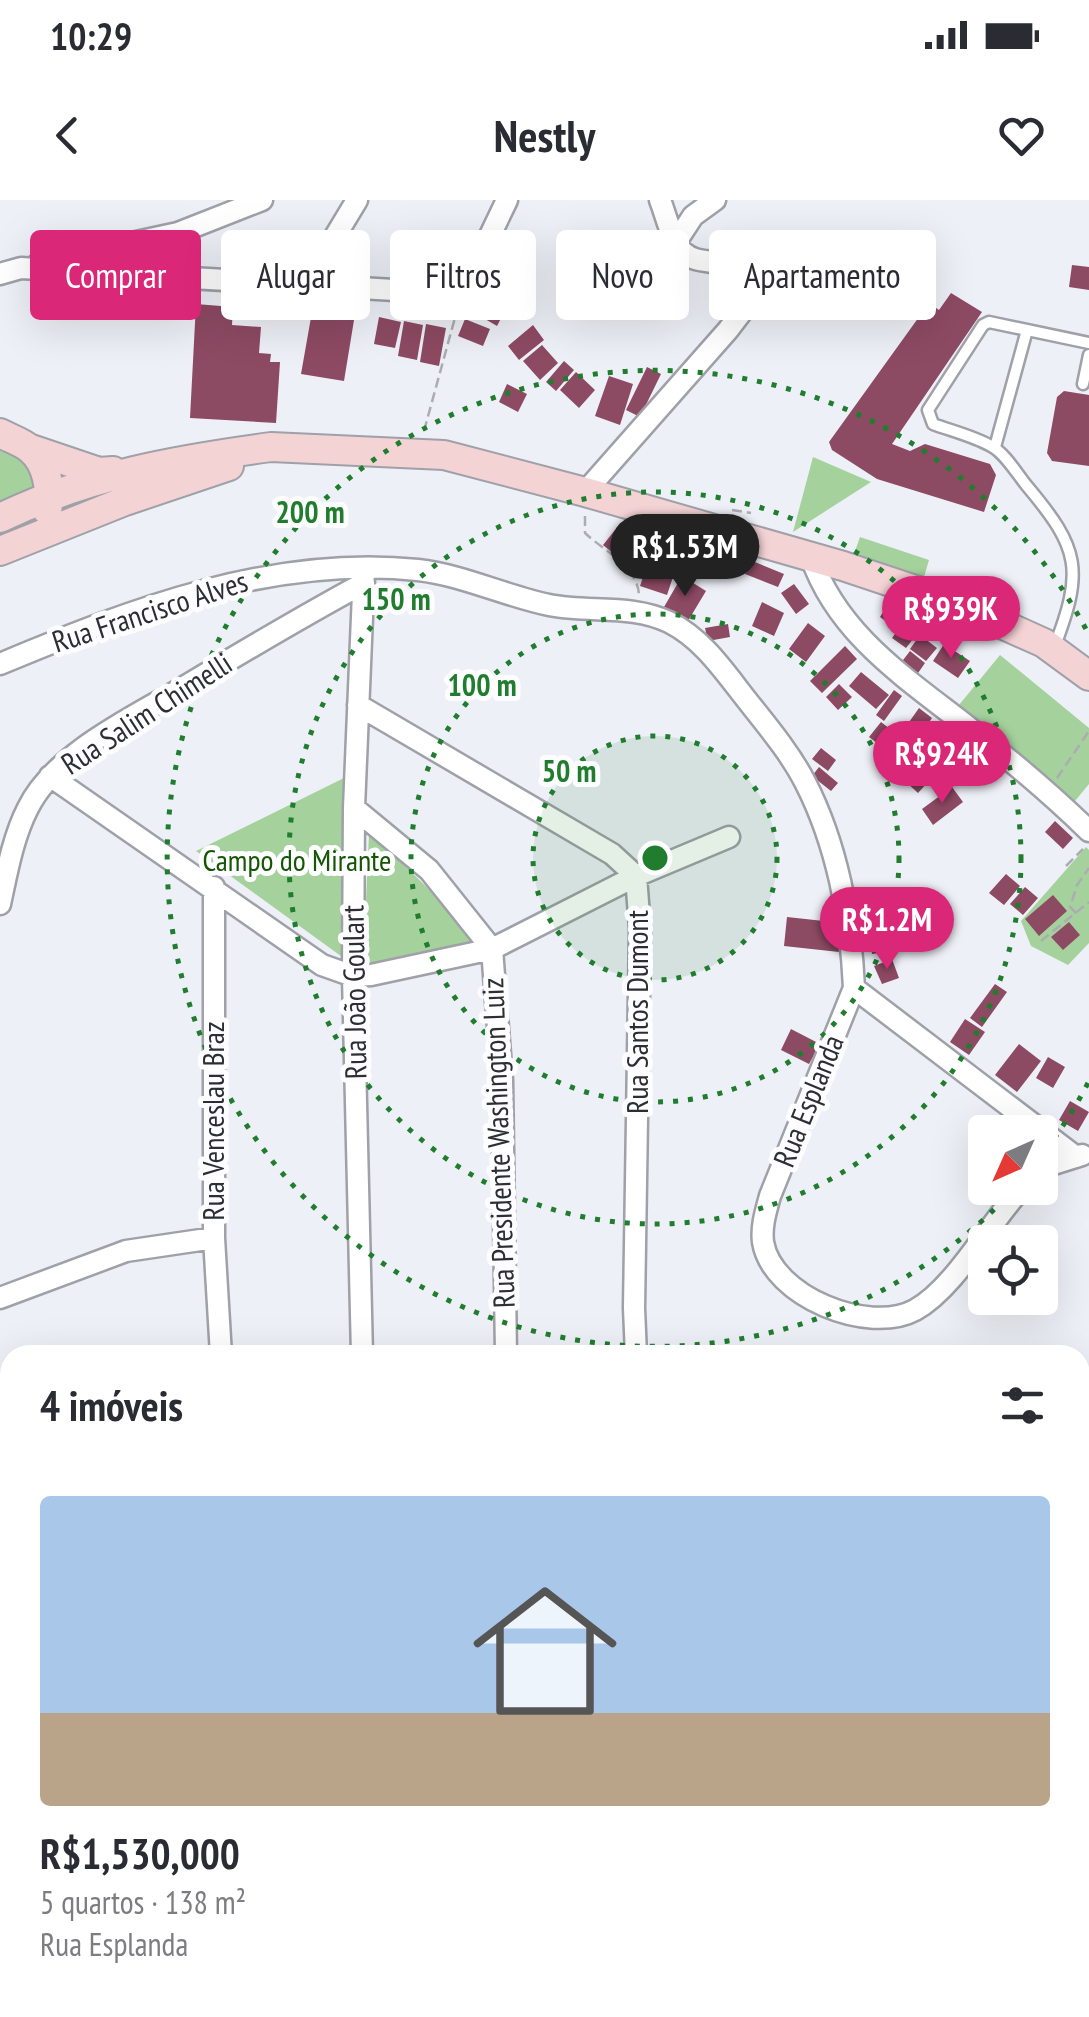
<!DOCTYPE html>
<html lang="pt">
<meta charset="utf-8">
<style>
:root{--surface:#fff;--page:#f2f2f3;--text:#2b2b33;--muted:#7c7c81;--line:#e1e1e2;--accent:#db2777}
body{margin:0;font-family:"PT Sans Narrow",sans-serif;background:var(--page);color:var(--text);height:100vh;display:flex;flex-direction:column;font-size:38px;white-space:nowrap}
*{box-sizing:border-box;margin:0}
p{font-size:32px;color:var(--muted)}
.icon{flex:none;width:55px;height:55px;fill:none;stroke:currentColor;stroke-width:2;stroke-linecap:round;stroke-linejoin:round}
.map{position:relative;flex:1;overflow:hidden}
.details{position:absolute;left:0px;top:1145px;width:1090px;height:672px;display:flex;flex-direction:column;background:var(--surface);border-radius:30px 30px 0 0;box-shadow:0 10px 40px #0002}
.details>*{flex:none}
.hud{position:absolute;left:30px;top:30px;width:1030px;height:90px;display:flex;gap:20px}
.needle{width:65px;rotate:225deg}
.tools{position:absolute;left:968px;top:915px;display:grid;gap:20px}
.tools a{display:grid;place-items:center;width:90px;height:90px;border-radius:10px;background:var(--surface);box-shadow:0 10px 40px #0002;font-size:50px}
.price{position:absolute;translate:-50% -85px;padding:0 22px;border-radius:35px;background:var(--accent);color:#fff;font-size:32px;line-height:65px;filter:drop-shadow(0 2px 5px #0008)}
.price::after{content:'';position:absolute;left:50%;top:60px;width:30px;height:22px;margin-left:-15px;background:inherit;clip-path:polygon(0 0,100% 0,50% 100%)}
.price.selected{background:#222;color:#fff}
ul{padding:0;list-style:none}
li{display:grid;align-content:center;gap:20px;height:530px;padding:0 40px}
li+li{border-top:2px solid var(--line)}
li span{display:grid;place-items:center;height:310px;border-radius:10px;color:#555}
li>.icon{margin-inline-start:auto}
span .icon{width:180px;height:180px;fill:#fffc;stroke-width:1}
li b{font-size:42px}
h2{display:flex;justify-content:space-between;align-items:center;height:120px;padding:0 40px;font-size:42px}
.tag{padding:0 35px;border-radius:10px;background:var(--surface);box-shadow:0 10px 40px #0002;font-size:35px;line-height:90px}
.tag.selected{background:var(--accent);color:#fff}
.status{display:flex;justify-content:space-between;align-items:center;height:70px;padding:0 50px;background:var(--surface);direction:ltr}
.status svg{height:28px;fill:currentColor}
header{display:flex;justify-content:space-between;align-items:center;height:130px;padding:0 40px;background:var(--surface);font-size:45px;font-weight:600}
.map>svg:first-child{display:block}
.green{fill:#a5d19d}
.building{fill:#8d4a63}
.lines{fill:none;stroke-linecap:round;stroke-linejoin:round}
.lane-casing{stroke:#9fa0a8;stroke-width:15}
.street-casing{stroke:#9fa0a8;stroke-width:25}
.secondary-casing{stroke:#9fa0a8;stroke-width:32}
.path{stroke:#abadb2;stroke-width:2.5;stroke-dasharray:10 5;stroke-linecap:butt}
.lane{stroke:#fff;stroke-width:10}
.street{stroke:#fff;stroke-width:20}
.secondary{stroke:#f4d3d5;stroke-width:28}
.ring{fill:none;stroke:#207d2e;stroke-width:5;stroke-dasharray:5 10}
.labels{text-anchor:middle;stroke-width:10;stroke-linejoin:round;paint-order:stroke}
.street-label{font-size:30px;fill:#2d2e31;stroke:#fdfdff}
.park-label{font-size:30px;fill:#155604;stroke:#fdfdff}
.centre{fill:#207d2e;stroke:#fdfdff;stroke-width:5}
.ring-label{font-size:30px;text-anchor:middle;font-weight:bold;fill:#207d2e;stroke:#fdfdff;stroke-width:10;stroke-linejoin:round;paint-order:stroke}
</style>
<div class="status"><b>10:29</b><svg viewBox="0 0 49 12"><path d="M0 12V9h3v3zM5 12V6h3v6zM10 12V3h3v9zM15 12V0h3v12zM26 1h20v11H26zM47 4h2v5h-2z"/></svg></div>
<header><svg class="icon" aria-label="back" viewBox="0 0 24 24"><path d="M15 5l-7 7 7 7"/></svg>Nestly<svg class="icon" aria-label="heart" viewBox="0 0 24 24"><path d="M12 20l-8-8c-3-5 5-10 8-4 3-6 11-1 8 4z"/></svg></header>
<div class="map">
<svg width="1089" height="1817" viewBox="0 0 1089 1817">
<rect width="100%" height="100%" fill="#eef0f7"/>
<path class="green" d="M 0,246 C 21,259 31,267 37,292 L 0,308 Z
M 813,257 L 871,282 L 793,332 Z
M 860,337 L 929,360 L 924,377 L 854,354 Z
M 1000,455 L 1089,528 L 1089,584 L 1075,601 L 959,505 Z
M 346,577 L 345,759 L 196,651 Z
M 369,634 C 407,667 443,700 473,741 L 408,759 L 363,767 Z
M 1086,647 L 1089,650 L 1089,743 L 1068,765 L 1031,746 L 1021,721 Z"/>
<path class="building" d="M 1072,65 L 1089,67 L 1089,90 L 1069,87 Z
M 486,87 L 510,101 L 497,126 L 473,112 Z
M 951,93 L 982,112 L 892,244 L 910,251 L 925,244 L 990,264 L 996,275 L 984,312 L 877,279 L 832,250 L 829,242 L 929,103 L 939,110 Z
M 196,104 L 233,107 L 232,125 L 261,127 L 259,153 L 271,154 L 270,162 L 280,162 L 276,223 L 190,218 Z
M 313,106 L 355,114 L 344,181 L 301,174 Z
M 379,117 L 401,122 L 395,148 L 374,144 Z
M 465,119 L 490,129 L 483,146 L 458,136 Z
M 404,121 L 423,125 L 417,160 L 398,156 Z
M 426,124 L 446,128 L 439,166 L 420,162 Z
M 533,125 L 544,140 L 519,160 L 508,146 Z
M 542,145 L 558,163 L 540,180 L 523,161 Z
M 564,161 L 574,170 L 556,191 L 546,182 Z
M 647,167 L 661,174 L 640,217 L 626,210 Z
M 576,172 L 595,190 L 579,208 L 560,190 Z
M 609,176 L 633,184 L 620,225 L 595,216 Z
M 507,184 L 527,194 L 518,212 L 499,202 Z
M 1064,191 L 1089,195 L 1089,266 L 1052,261 L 1047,253 L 1057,197 Z
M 615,330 L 637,347 L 624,362 L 603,345 Z
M 649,359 L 676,368 L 667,395 L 640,386 Z
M 750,360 L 784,374 L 778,387 L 745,374 Z
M 682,376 L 706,391 L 688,421 L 664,407 Z
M 794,384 L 809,404 L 796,414 L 781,393 Z
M 762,402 L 784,413 L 774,436 L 752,426 Z
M 888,404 L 903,415 L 894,427 L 880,417 Z
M 906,419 L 920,430 L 906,448 L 892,438 Z
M 808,423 L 825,436 L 806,462 L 789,449 Z
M 728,424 L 730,437 L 708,441 L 705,428 Z
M 920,435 L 937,448 L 926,461 L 910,449 Z
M 944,444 L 970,461 L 958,478 L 933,461 Z
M 845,446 L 857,459 L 822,493 L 810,481 Z
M 910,451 L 925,463 L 916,476 L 900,464 Z
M 861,472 L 889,495 L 876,509 L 849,486 Z
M 839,484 L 852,497 L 838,510 L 826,497 Z
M 894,490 L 902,496 L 884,521 L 876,515 Z
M 919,508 L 932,518 L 908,552 L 895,542 Z
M 881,522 L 898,535 L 886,550 L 869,537 Z
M 920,540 L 931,549 L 902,578 L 885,564 L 898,548 L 908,556 Z
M 821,548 L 836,560 L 828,571 L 812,559 Z
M 926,560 L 938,571 L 918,593 L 906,582 Z
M 819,567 L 838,583 L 831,591 L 812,576 Z
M 952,587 L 963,602 L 933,625 L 922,609 Z
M 1055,621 L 1073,638 L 1063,649 L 1045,632 Z
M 1006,674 L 1020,686 L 1004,705 L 989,693 Z
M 1025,687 L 1038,698 L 1023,715 L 1010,704 Z
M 1053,695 L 1067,711 L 1039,736 L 1025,719 Z
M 878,702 L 883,723 L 864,727 L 860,706 Z
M 787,717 L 842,723 L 839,752 L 784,746 Z
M 1069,722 L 1080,735 L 1063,750 L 1051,737 Z
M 890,732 L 893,751 L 872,754 L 869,735 Z
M 892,759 L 899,778 L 882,784 L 874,766 Z
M 995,784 L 1007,792 L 982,827 L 970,818 Z
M 965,819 L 985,832 L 969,855 L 950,842 Z
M 791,829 L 820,844 L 809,864 L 781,850 Z
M 1019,844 L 1041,861 L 1017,892 L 995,875 Z
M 1048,857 L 1065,867 L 1053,888 L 1036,878 Z
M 1070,901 L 1089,912 L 1078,931 L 1059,920 Z"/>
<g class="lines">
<g class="lane-casing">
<path id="lane" d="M 1083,184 L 1089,155
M 995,247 L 1027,130
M 1054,448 C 1084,370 1080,349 1027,286 C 1017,274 1005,253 991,246 C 973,236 952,231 933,224 L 928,210 L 983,125 L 989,122 L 1089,143"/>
</g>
<g class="street-casing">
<path id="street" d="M 676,42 L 693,16 L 715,0
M 39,63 L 178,33 L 262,0
M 0,74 L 21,68 L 462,94 L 507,0
M 307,83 L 357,0
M 585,292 L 728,130 L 741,113 L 747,91 C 732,48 703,71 683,52 C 671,40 666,15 660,0
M 811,357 C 838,436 909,480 972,530 C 1013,562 1052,595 1089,631
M 0,464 C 132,409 272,355 418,370 C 463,375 505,396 549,405 C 589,413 632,404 669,422 C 699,437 719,464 739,490 C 762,520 788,549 805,582 C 837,644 851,719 854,788 L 770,996 C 766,1011 761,1026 763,1042 C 772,1097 869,1135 915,1110 C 955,1088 990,1022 1022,988
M 358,505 L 612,654 L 636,676 L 640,729 L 634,1108 L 636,1155
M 50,576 L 322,765 L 353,776 L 371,775 L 492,749 L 636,676 L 729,637
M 354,608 L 429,670 L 492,749 L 502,880 L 506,1155
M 214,687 L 214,1038 L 221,1155
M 0,704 C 7,672 13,637 28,608 C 55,553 134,517 184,487 C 244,451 303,416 364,383
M 854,788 L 1076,957
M 1040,972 L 1047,966 L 1082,955
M 0,1098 L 126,1051 L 214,1038
M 362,1155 L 353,776 L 354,608 L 364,369
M 0,1216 L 10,1262
M 0,1480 L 10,1500
M 0,1647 L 10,1639
M 212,1808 L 216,1817
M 314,1808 L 323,1817
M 441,1808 L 448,1817
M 419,1817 L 419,1808
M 795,1817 L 811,1808
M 1076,1817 L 1089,1806"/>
</g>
<g class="secondary-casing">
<path id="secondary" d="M 0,233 C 9,238 22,242 30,249 C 47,263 52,290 47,310
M 31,249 L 99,272 L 113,271
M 0,318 C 89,275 174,260 271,247 L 444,255 L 585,292 L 843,366 L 957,404 L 1044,443 L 1089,476
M 0,351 L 125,301 L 229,266"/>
</g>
<path class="path" d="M 424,231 L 456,114
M 732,310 L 751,313
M 585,316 L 585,333 C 605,352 636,365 639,394
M 1057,578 L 1089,531
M 1066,666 L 1083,649
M 1076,713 L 1070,707 L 1077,685 L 1089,668
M 1041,741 L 1089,702"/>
<use href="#lane" class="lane"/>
<use href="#street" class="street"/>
<use href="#secondary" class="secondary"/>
</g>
<circle cx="655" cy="658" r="122" fill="#207d2e" fill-opacity=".12"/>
<g class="ring">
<circle cx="655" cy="658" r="122"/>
<circle cx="655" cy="658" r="244"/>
<circle cx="655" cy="658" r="366"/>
<path d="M1088 883A488 488 0 0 1 1042 955M1015 988A488 488 0 1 1 1088 433"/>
</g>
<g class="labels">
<g class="street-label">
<text transform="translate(150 412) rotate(-18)" y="10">Rua Francisco Alves</text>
<text transform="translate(147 514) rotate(-33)" y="10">Rua Salim Chimelli</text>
<text transform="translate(355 792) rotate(-91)" y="10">Rua João Goulart</text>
<text transform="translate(638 812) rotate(-90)" y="10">Rua Santos Dumont</text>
<text transform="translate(809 901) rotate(-68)" y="10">Rua Esplanda</text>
<text transform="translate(214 921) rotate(-90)" y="10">Rua Venceslau Braz</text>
<text transform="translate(499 943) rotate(-92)" y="10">Rua Presidente Washington Luiz</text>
</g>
<g class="park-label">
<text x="297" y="671">Campo do Mirante</text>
</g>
</g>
<circle cx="655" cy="658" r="15" class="centre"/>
<g class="ring-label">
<text x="310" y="323">200 m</text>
<text x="396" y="410">150 m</text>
<text x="482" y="496">100 m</text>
<text x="569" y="582">50 m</text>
</g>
</svg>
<div class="tools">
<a><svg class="needle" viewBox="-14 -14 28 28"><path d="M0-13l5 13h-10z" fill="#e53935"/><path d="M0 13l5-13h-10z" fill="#7c7c81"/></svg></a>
<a><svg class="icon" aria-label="locate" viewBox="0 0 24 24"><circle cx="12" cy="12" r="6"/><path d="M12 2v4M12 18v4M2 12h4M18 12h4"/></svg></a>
</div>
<b class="price selected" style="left:685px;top:399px">R$1.53M</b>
<b class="price" style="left:951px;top:461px">R$939K</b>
<b class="price" style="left:942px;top:606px">R$924K</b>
<b class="price" style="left:887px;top:772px">R$1.2M</b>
<div class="hud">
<a class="tag selected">Comprar</a>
<a class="tag">Alugar</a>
<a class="tag">Filtros</a>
<a class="tag">Novo</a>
<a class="tag">Apartamento</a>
</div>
<section class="details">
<h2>4 imóveis<svg class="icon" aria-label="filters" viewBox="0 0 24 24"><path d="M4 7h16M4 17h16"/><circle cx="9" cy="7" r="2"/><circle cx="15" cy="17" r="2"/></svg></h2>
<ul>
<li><span style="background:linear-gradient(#a9c7e8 70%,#b9a48a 0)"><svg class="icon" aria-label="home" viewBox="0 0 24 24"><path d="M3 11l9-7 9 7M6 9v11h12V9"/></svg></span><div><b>R$1,530,000</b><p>5 quartos · 138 m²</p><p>Rua Esplanda</p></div></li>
</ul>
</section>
</div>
